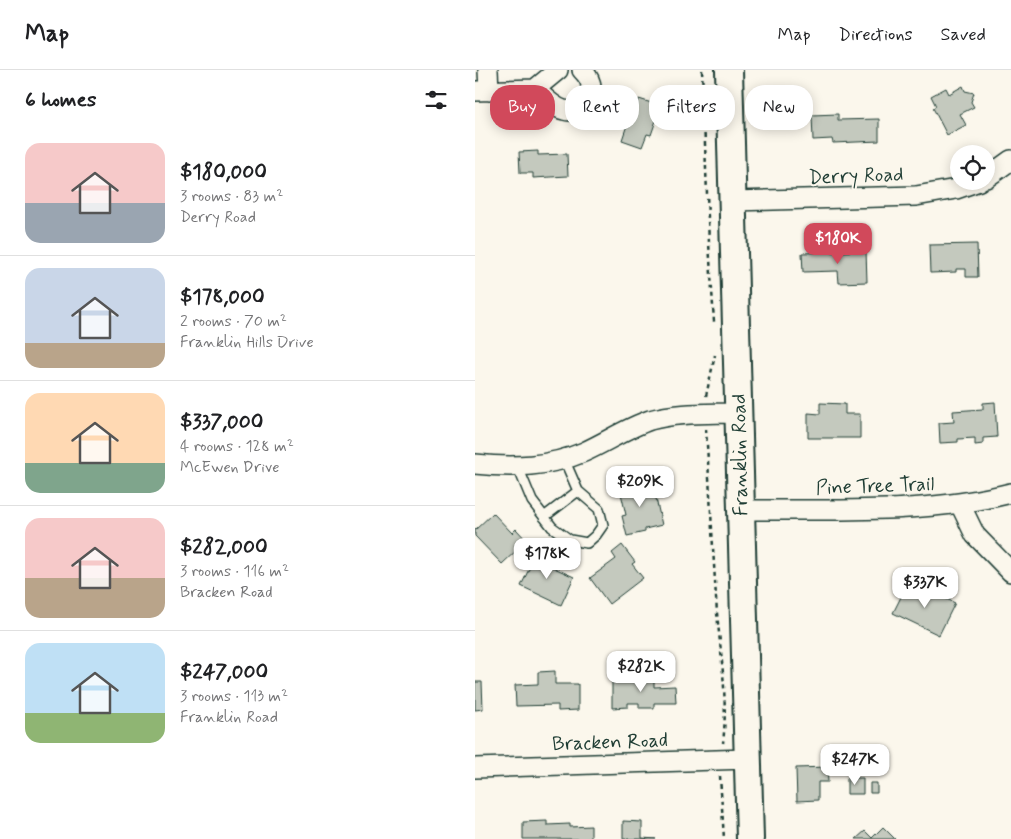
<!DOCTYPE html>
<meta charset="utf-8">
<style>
:root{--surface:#fff;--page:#f2f2f2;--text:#202124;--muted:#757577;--line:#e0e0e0;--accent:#d1495b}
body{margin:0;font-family:Mynerve,sans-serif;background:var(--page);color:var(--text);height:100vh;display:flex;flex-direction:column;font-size:19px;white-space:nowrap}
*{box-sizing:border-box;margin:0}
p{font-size:16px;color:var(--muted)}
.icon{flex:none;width:28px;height:28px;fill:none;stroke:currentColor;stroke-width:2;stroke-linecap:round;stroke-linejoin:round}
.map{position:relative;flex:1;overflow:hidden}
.details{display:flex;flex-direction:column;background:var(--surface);width:475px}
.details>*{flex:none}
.guide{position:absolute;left:15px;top:15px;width:445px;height:45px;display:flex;gap:10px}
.fabs{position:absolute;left:475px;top:75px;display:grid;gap:10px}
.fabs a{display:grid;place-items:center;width:45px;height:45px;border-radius:50%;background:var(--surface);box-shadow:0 2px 12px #0003;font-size:25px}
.price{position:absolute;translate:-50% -42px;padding:0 11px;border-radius:10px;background:#fff;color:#222;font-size:16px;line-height:32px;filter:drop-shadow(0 1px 2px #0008)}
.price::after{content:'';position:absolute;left:50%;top:30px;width:15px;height:11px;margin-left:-8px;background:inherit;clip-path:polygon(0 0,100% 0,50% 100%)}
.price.on{background:var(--accent);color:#fff}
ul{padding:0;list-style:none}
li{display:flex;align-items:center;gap:15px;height:125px;padding:0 25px}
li+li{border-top:1px solid var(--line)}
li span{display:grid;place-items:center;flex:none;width:140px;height:100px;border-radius:15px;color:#555}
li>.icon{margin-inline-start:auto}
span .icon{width:60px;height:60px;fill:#fffc;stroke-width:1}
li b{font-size:21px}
h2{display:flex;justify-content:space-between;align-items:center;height:60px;padding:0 25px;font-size:21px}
.chip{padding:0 18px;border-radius:20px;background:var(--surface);box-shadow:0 2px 12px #0003;font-size:18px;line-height:45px}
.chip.on{background:var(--accent);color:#fff}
header{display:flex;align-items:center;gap:30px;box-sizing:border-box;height:70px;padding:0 25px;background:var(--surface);border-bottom:1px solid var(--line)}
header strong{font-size:24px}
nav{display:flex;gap:28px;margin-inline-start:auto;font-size:18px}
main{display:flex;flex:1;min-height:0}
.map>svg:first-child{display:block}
.building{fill:#c4c9be;stroke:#1f3d34}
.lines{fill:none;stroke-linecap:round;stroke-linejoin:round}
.lane-casing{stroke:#1f3d34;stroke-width:12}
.street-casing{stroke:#1f3d34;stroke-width:22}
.secondary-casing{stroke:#1f3d34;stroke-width:30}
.path{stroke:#1f3d34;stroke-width:2.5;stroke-dasharray:4 4;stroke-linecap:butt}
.lane{stroke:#fbf7ec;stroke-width:9}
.street{stroke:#fbf7ec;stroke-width:19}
.secondary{stroke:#fbf7ec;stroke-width:26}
.labels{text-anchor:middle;stroke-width:4;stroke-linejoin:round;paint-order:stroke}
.street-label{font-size:20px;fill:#1f3d34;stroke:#fbf7ec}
</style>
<header>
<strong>Map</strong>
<nav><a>Map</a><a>Directions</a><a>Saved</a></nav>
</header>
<main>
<section class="details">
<h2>6 homes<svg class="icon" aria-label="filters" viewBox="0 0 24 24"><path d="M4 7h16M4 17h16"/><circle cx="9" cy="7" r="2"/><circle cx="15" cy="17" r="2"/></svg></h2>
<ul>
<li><span style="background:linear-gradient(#f6c9c9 60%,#9aa5b1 0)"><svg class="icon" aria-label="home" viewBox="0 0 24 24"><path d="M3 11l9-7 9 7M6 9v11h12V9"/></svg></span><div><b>$180,000</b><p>3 rooms · 83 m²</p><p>Derry Road</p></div></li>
<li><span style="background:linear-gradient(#c9d6e8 75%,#b9a48a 0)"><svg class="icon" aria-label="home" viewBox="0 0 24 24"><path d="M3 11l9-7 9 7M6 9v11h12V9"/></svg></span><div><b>$178,000</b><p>2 rooms · 70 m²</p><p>Franklin Hills Drive</p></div></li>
<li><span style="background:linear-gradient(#ffd9b3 70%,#7fa58c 0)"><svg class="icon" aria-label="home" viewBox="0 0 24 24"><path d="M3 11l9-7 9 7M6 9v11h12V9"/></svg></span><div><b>$337,000</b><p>4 rooms · 128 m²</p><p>McEwen Drive</p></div></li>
<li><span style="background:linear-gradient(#f6c9c9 60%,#b9a48a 0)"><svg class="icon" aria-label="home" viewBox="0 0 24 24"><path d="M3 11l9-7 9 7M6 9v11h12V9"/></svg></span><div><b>$282,000</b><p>3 rooms · 116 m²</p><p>Bracken Road</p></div></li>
<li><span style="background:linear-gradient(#bfe0f5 70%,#8fb573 0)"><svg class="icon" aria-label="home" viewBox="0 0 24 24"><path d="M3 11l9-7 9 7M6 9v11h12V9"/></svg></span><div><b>$247,000</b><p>3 rooms · 113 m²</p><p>Franklin Road</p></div></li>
</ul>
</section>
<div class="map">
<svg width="536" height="769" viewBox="0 0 536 769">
<rect width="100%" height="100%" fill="#fbf7ec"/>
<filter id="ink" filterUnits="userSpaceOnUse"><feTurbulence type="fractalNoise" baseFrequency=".02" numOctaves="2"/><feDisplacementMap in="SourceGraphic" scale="10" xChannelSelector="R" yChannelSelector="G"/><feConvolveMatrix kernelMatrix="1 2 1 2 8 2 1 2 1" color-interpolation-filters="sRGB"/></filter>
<g filter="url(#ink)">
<path class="building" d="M 488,16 L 490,21 L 499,23 L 496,32 L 499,37 L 485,44 L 491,55 L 472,65 L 458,38 L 461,36 L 456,26 L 471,18 L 474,24 Z
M 164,29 L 186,36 L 176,65 L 172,64 L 167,77 L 147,70 L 152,55 L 155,56 Z
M 363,44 L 363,50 L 404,49 L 404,71 L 358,73 L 357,69 L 338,70 L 337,45 Z
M 63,81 L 63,85 L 92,84 L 93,106 L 58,108 L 58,103 L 45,103 L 44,82 Z
M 502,174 L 503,207 L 491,207 L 491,199 L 481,199 L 481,202 L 455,203 L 454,175 Z
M 391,181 L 392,212 L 364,213 L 363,201 L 328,202 L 327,183 Z
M 520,332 L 522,367 L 508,368 L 508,374 L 500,375 L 500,368 L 483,369 L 483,372 L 465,373 L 464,353 L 479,352 L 478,341 L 508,339 L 508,333 Z
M 345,333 L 370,334 L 370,344 L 385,344 L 385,368 L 333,368 L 333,343 L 345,344 Z
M 177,411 L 187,455 L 170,459 L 170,462 L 152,466 L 147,446 L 151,445 L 145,419 Z
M 18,443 L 37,463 L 41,459 L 55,474 L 46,482 L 43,479 L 27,494 L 0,466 L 0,460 Z
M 147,475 L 160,492 L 157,494 L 168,508 L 134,534 L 115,508 L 141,489 L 137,483 Z
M 62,482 L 78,489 L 75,496 L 99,507 L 86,535 L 46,516 Z
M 431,517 L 447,524 L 449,518 L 480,533 L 464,565 L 418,543 Z
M 80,601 L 80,614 L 103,614 L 103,640 L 83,641 L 83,635 L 41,636 L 40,615 L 63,614 L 63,602 Z
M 179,609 L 179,617 L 200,616 L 201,633 L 179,633 L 179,638 L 164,638 L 164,633 L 153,633 L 153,637 L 137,638 L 137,610 Z
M 0,612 L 7,612 L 8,639 L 0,640 Z
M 352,697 L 353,712 L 343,712 L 343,730 L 322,731 L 321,698 Z
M 372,708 L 388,708 L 388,724 L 372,724 Z
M 395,713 L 402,713 L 402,723 L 395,723 Z
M 72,751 L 72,755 L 95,754 L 95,757 L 116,756 L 116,769 L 48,769 L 48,752 Z
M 148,751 L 167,752 L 167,768 L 181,769 L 148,769 Z
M 408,757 L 420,769 L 381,769 L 390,761 L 397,768 Z"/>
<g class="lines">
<g class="lane-casing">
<path id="lane" d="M 43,397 L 57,431 L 77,457 L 95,470 L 112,473 L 121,465 L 128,455 L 124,439 L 103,421 L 89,389
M 69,447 L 103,421"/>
</g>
<g class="street-casing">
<path id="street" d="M 13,0 L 14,21
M 83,0 L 60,19 C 68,26 79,38 89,40 C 103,44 117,31 116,17 C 116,10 112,5 107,0
M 0,21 L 60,19
M 511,108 L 536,90
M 258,131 L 441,126 L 481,119 L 504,111
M 0,394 C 38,398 74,397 109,382 C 131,372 152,358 175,350 C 203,342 234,344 263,343
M 485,434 L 500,465 L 536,502
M 265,440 C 355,439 449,445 536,423
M 0,698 L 272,689"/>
</g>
<g class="secondary-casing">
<path id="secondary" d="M 254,0 L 275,769"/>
</g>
<path class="path" d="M 227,0 L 234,173 L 239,252
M 231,326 L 240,285
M 231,359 C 235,420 238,482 242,543 C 246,586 253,630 248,673
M 245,706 L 249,769"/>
<use href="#lane" class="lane"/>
<use href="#street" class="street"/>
<use href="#secondary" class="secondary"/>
</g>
</g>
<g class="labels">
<g class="street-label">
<text transform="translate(381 105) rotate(-2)" y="7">Derry Road</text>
<text transform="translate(264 385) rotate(-91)" y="7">Franklin Road</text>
<text transform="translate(400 415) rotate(-2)" y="7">Pine Tree Trail</text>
<text transform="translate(135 671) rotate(-2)" y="7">Bracken Road</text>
</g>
</g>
</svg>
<div class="fabs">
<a><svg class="icon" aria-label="locate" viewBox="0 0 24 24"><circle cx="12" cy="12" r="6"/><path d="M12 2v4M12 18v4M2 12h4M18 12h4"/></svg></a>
</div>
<b class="price on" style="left:363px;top:195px">$180K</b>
<b class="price" style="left:165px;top:438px">$209K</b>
<b class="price" style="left:72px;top:510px">$178K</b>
<b class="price" style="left:450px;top:539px">$337K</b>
<b class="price" style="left:166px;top:623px">$282K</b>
<b class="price" style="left:380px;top:716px">$247K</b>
<div class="guide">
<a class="chip on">Buy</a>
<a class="chip">Rent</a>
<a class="chip">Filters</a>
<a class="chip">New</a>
</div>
</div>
</main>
